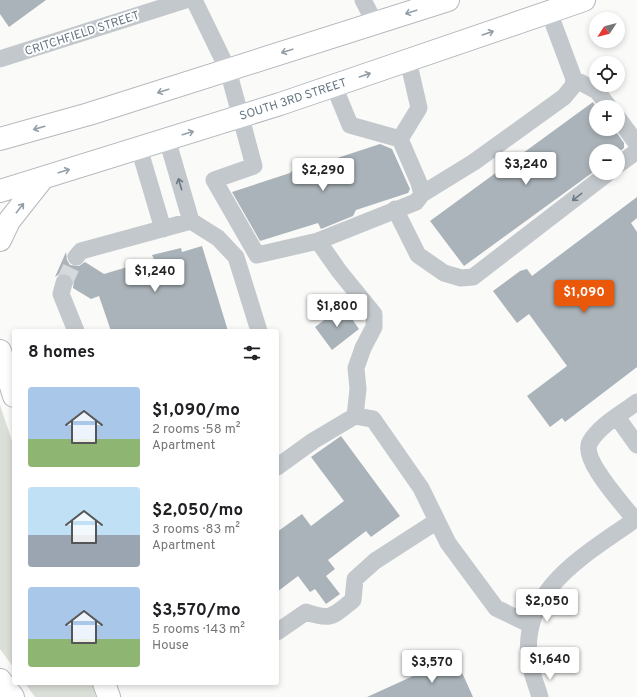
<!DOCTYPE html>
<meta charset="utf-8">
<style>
:root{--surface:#fff;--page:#f2f2f2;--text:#202124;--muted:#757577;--accent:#ea580c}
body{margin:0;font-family:Overpass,sans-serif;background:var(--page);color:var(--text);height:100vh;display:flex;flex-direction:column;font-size:15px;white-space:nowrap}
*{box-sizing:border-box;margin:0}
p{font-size:13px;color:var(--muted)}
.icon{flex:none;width:22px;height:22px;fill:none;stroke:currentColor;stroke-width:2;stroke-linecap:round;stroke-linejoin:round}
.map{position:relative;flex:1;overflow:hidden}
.sheet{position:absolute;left:12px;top:329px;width:267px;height:356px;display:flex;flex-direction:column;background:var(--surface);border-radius:4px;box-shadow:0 2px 6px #0003}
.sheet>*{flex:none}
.needle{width:26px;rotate:234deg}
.controls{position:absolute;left:589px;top:12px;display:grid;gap:8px}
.controls a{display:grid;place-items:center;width:36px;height:36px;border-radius:50%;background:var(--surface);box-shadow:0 2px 6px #0003;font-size:20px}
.price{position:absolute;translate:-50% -34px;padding:0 9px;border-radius:4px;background:#fff;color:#222;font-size:13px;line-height:26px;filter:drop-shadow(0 1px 2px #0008)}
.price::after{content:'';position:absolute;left:50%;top:24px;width:12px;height:9px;margin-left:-6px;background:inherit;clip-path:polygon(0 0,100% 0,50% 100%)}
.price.on{background:var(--accent);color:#fff}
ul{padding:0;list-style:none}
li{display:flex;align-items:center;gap:12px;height:100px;padding:0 16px}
li span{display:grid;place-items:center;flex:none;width:112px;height:80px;border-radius:4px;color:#555}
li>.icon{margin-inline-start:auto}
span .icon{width:48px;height:48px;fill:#fffc;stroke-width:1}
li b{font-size:17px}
h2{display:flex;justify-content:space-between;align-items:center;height:48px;padding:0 16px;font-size:17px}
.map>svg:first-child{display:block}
.green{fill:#dadfd7}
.building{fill:#aab3b9}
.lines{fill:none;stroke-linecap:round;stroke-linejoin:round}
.minor-tunnel{stroke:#d5d9db;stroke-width:17;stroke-dasharray:17 8;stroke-linecap:butt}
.highway-casing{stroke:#b4b9bd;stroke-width:24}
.minor{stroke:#c3c8cc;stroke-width:17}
.highway{stroke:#fff;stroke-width:22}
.oneway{stroke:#939fa8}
.oneway2{stroke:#6a7a87}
.labels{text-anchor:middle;stroke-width:4;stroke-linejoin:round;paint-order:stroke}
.street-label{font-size:12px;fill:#657683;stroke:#fff}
</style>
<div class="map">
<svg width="637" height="697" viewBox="0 0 637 697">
<rect width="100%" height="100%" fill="#fafaf8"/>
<path class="green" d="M 0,405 L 14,447 L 14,668 L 0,649 Z
M 25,683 L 92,683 L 96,697 L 35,697 Z"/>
<path class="building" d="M 0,0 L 46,0 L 9,27 L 0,14 Z
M 593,102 L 596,107 L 596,129 L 614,129 L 624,143 L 624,148 L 618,153 L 618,151 L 596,151 L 596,170 L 464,266 L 430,221 Z
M 380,144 L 392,149 L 410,189 L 408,193 L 356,210 L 353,216 L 321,229 L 318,223 L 260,241 L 232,192 L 290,173 L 300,163 L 306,160 L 325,162 Z
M 637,197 L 637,218 L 631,223 L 637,232 L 637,367 L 565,422 L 562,418 L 550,427 L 527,396 L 567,366 L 529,314 L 517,323 L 493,291 L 520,271 L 527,269 L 532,276 Z
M 202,246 L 228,331 L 111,331 L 99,296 L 91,299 L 73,288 L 74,280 L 67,274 L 61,273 L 55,277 L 66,252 L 67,260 L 70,265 L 79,266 L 85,262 L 104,274 L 154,259 L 152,255 L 181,248 L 182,252 Z
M 343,306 L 359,329 L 332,350 L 315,327 Z
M 341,436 L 400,516 L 371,537 L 366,531 L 328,560 L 335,569 L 326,576 L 340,594 L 326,604 L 315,589 L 310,592 L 298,576 L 277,592 L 277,532 L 302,514 L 311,526 L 344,501 L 311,457 Z
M 455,657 L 473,697 L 367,697 Z"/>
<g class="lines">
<path class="minor-tunnel" d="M 64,283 L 76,257"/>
<g class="highway-casing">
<path id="highway" d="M 0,139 L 89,114 L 448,0
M 0,191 L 280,104 L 584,0
M 0,240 L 9,221 L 43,178
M 0,351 L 14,396
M 0,680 L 13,697
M 104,683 L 109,697"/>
</g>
<path class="minor" d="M 194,0 L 228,70 L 254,166 L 214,180 L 257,255 L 318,241 L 416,202 L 422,194 L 419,183 L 400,139 L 350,125 L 334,86
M 363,0 L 375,23
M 0,59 L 186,0
M 574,79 L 597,91 L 609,107
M 618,118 L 637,144
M 167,139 L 191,221
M 400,139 L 419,108 L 408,60
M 139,148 L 163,229
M 618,165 L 637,151
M 422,194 L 474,162 L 564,97 L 573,86 L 574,79 L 549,12
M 395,209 L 418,255 L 444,273 L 461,278 L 473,277 L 608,173
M 318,241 L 339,271 L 374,314 L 374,327 L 363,348 L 356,368 L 358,389 L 355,416
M 76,257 L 81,251 L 191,221 L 218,238 L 236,257 L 259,331
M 64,283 L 61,294 L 76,331
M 617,417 L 637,445
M 277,467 L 313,441 L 355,416 L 373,419 L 421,488 L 448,543 L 496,608 L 531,625
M 635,520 C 624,505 580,459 590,442 C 600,425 621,414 637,402
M 277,632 L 306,612 C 332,621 333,616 353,600 L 355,579 L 375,561 L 437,521
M 540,697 C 536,684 531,672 529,659 C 521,587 588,554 637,518"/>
<use href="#highway" class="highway"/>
</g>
<defs><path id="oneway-shaft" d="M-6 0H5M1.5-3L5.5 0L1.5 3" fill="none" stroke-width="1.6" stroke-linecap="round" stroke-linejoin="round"/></defs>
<g class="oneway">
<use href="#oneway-shaft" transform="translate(411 12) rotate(162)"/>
<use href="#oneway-shaft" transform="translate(488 33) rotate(-19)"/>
<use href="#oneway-shaft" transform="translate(287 51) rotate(162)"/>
<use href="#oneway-shaft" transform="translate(365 75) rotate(-19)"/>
<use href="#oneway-shaft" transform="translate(163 91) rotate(162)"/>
<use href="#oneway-shaft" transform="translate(39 128) rotate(164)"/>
<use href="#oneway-shaft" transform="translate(188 133) rotate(-17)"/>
<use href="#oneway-shaft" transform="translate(64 171) rotate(-17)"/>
<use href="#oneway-shaft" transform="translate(20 208) rotate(-52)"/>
</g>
<g class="oneway2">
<use href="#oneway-shaft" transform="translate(180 184) rotate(-106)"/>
<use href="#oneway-shaft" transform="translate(577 197) rotate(142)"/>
</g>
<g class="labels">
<g class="street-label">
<text transform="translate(82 33) rotate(-18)" y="4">CRITCHFIELD STREET</text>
<text transform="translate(293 99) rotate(-18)" y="4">SOUTH 3RD STREET</text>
</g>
</g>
</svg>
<div class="controls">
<a><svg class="needle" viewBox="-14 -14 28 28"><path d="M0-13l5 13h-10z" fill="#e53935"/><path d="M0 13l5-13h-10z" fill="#757577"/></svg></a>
<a><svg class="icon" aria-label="locate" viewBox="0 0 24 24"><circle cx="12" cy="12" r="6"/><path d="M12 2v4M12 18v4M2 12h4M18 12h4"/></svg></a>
<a>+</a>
<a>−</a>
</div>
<b class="price" style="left:526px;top:186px">$3,240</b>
<b class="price" style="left:323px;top:192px">$2,290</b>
<b class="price" style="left:155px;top:293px">$1,240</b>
<b class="price on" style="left:584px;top:314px">$1,090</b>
<b class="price" style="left:337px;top:328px">$1,800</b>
<b class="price" style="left:547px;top:623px">$2,050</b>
<b class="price" style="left:550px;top:681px">$1,640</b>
<b class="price" style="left:432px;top:684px">$3,570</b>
<section class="sheet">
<h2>8 homes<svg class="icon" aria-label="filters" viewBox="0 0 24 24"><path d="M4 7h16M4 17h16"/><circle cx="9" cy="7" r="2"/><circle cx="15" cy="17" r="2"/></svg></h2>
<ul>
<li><span style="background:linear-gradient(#a9c7e8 65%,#8fb573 0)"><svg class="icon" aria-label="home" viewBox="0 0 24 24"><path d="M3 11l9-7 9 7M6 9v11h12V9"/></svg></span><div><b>$1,090/mo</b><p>2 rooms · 58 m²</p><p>Apartment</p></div></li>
<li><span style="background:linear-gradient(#bfe0f5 60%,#9aa5b1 0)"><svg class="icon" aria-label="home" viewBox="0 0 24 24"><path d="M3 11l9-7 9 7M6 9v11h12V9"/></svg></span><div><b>$2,050/mo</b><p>3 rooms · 83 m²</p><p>Apartment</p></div></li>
<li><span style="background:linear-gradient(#a9c7e8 65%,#8fb573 0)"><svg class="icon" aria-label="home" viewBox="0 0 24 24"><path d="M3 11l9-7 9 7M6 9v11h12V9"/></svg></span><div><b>$3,570/mo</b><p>5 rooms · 143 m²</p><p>House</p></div></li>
</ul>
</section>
</div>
